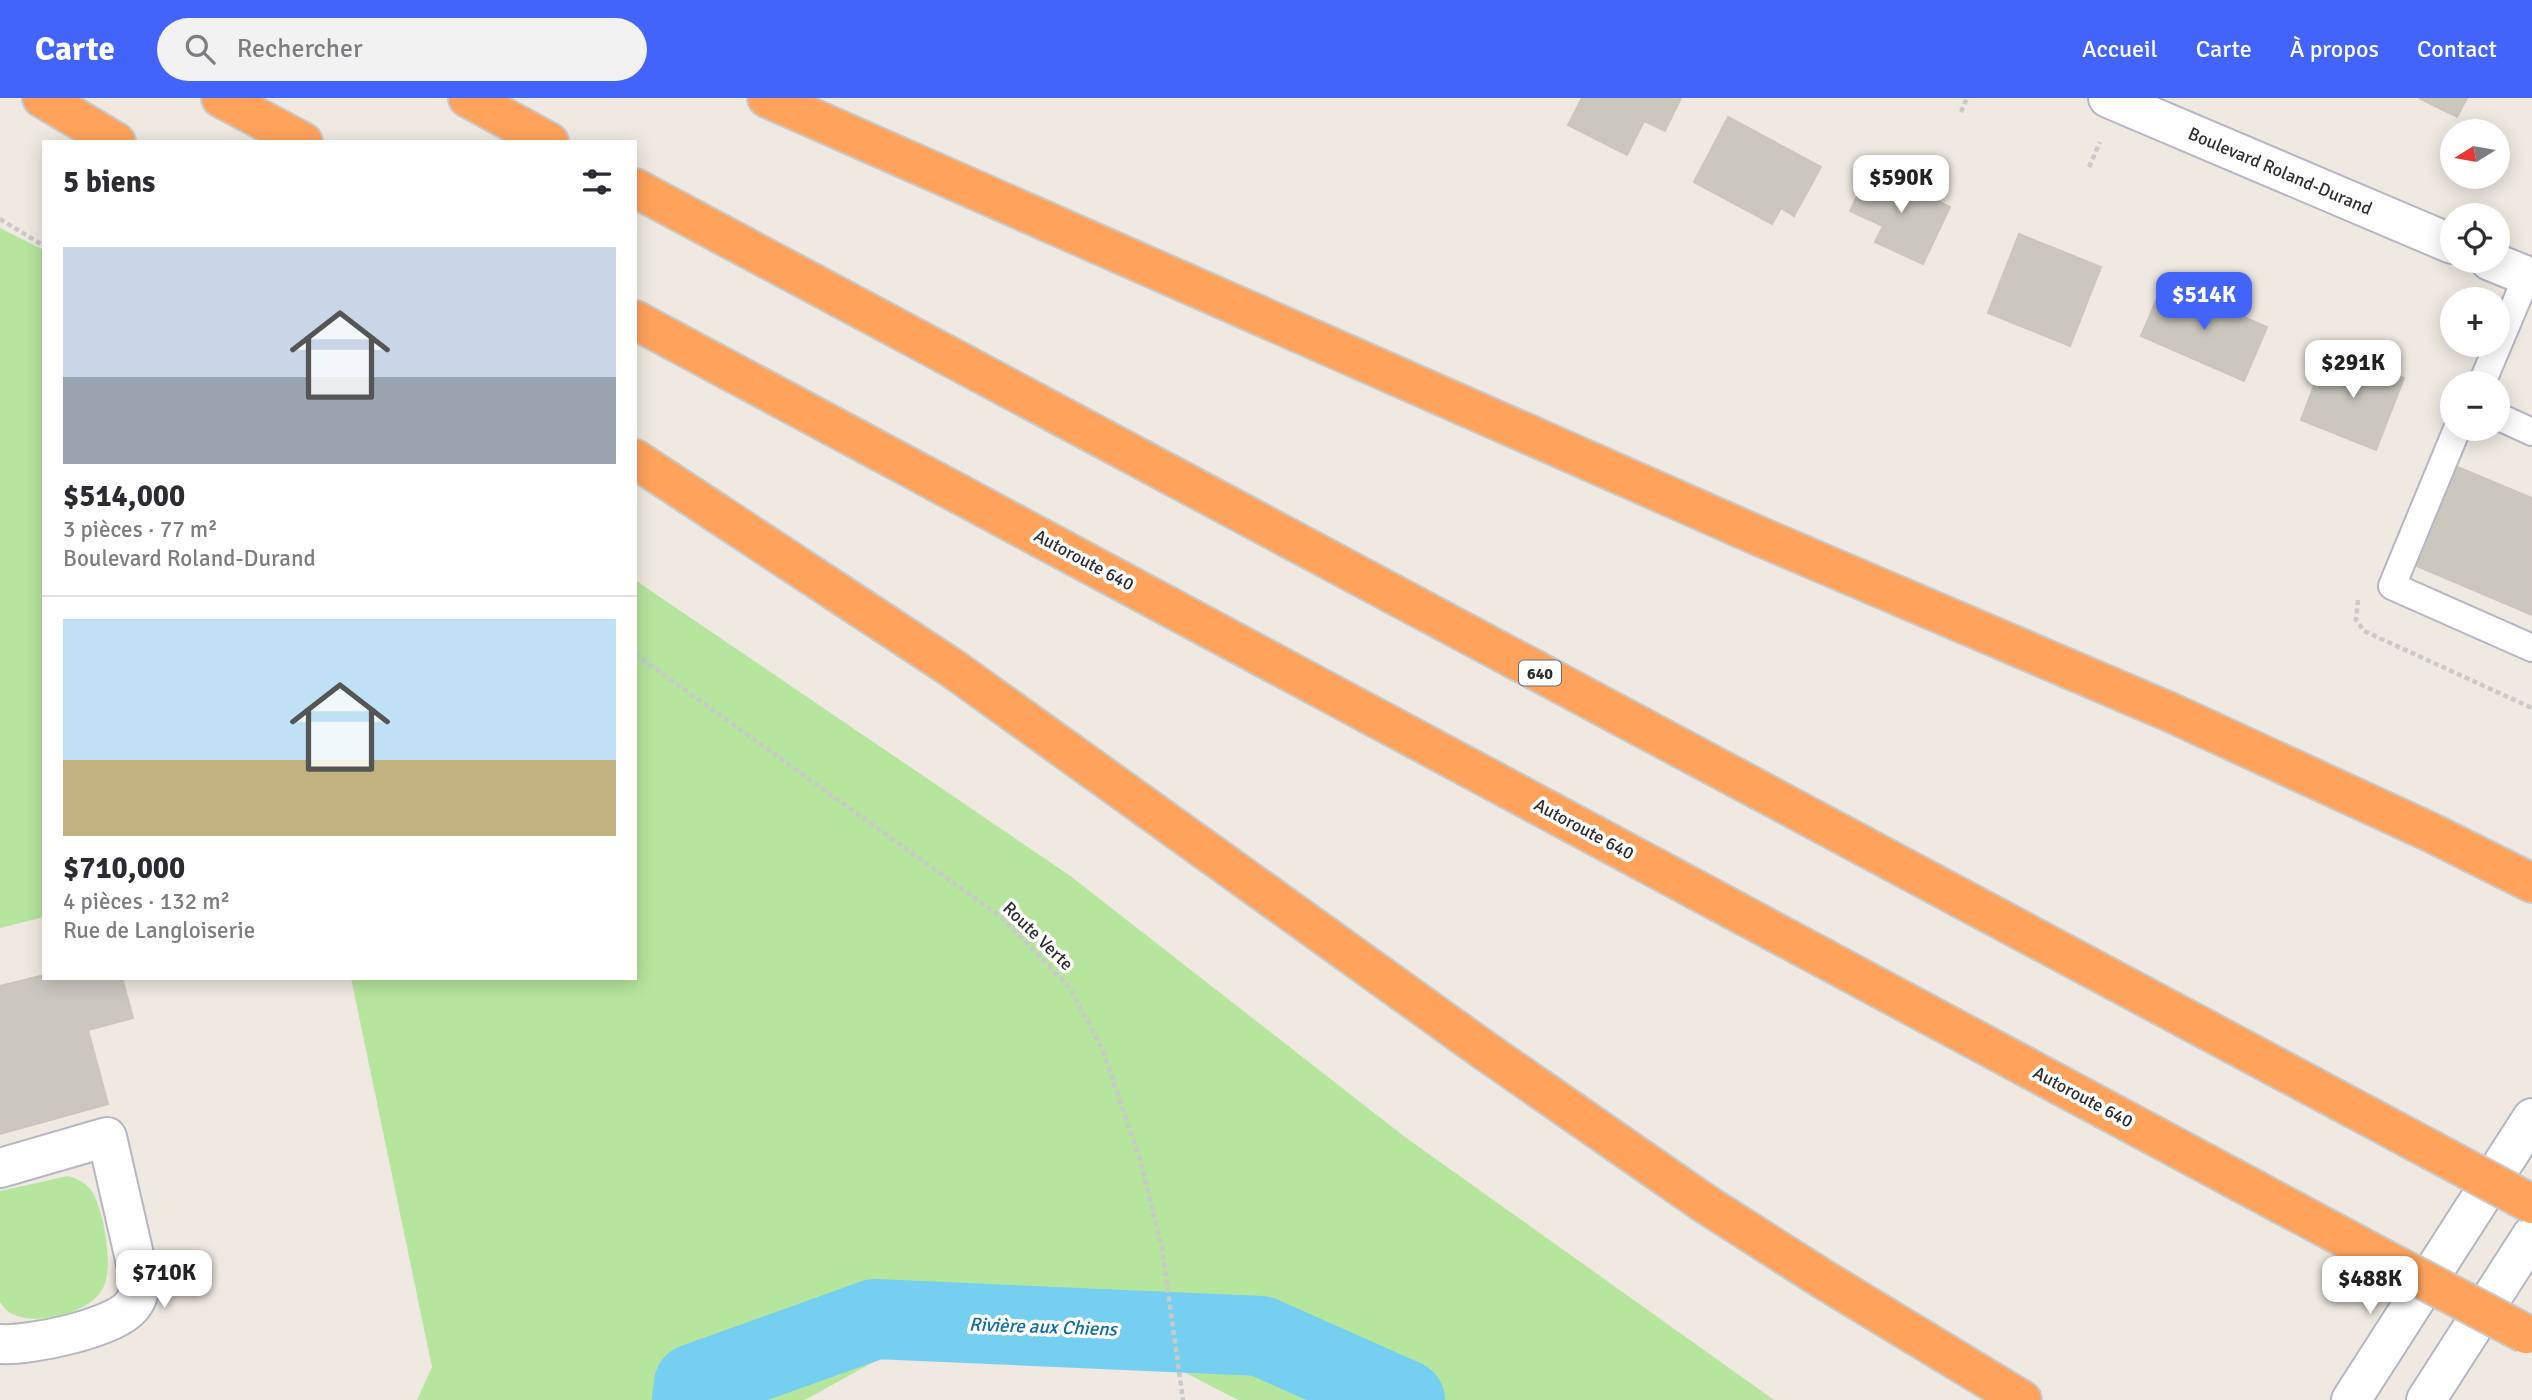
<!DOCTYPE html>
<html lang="fr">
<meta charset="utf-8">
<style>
:root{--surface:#fff;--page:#f2f2f3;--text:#2b2b33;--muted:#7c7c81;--line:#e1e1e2;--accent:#4264fb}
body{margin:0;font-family:Signika,sans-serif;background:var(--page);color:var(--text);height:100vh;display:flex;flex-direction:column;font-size:26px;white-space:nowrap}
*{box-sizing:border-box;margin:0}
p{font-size:23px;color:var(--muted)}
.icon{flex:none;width:38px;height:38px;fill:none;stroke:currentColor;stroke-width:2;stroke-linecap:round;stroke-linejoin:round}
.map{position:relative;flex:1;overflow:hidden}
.panel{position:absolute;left:42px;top:42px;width:595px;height:840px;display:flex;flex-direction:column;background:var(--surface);border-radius:0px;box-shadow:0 4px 18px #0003}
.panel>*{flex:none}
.needle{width:46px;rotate:259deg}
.buttons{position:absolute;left:2440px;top:21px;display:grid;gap:14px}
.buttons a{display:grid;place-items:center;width:70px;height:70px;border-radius:50%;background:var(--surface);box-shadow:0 4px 18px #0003;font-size:35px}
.price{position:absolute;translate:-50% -60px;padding:0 16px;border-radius:14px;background:#fff;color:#222;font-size:23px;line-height:46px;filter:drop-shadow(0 2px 4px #0008)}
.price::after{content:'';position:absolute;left:50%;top:42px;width:21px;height:16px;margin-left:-10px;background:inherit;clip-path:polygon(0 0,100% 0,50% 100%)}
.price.active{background:var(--accent);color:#fff}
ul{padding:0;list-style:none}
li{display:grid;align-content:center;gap:14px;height:371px;padding:0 21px}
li+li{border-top:2px solid var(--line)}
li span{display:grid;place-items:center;height:217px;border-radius:0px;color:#555}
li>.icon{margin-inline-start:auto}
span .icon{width:126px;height:126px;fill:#fffc;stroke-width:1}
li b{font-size:30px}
h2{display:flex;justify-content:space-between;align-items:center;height:84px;padding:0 21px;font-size:30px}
header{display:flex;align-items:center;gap:42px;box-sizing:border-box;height:98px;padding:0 35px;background:var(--accent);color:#fff}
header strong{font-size:33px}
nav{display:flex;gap:38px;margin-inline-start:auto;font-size:24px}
.search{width:490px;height:63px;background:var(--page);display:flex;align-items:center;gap:18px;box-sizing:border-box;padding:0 24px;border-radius:38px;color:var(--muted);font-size:26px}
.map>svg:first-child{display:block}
.green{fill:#b6e59e}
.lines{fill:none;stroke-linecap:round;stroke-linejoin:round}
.river{stroke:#75cff0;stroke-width:80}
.building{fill:#cbc7bf;stroke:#cbc5ba;stroke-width:2}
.service-casing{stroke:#b4b7c1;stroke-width:30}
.minor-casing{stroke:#b4b7c1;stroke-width:42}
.tertiary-casing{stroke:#b4b7c1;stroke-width:42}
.motorway-casing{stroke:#c9c9c9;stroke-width:42}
.path{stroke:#c9c9c9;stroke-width:4.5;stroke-dasharray:5 3.5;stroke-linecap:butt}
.service{stroke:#fff;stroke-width:26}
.minor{stroke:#fff;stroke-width:38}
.tertiary{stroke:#fff;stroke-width:38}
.motorway{stroke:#ffa35c;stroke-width:38}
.motorway-bridge-casing{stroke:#c9c9c9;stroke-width:42;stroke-linecap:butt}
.motorway-bridge{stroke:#ffa35c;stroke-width:38}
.labels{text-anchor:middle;stroke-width:7;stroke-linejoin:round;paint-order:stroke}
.shield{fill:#fff;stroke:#6d6d6d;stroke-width:2}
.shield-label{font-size:16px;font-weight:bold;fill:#2e2e2e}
.street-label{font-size:18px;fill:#2e2e2e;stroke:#fff}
.water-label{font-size:19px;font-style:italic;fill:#0d6fa3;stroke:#fff}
</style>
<header>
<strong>Carte</strong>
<div class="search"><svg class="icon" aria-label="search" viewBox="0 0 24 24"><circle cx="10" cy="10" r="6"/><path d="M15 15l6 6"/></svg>Rechercher</div>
<nav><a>Accueil</a><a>Carte</a><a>À propos</a><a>Contact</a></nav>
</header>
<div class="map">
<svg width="2532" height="1302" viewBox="0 0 2532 1302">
<rect width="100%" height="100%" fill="#efe9e1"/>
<path class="green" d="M 0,130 L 44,152 L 44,819 L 0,830 Z
M 635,482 L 1069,777 L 1405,1039 L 1774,1302 L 1238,1302 L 1078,1219 L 893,1253 L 805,1302 L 417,1302 L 432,1269 L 351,880 L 635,880 Z
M 68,1078 C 77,1081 85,1084 91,1092 C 104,1111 115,1172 102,1192 C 87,1216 36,1228 12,1216 C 7,1214 3,1208 0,1204 L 0,1093 Z"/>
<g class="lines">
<path class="river" d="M 692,1302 L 694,1286 L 875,1221 L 1261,1238 L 1405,1302"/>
</g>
<path class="building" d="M 1582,0 L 1681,0 L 1665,33 L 1644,23 L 1627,57 L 1568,27 Z
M 2419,0 L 2467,0 L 2457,19 Z
M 1728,19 L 1821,69 L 1794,118 L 1781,110 L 1772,126 L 1694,84 Z
M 1870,71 L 1950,109 L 1923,166 L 1875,144 L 1883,128 L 1850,113 Z
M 2019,136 L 2101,169 L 2070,248 L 1988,215 Z
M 2164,184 L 2267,229 L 2244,283 L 2141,238 Z
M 2335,253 L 2404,280 L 2376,352 L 2301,322 L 2320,272 L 2327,274 Z
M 2455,368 L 2532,400 L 2532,517 L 2412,466 Z
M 44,877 L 44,880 L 122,880 L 133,920 L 88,932 L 108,1006 L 0,1036 L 0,888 Z"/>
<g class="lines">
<g class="service-casing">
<path id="service" d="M 2482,285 L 2527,178
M 2497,318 L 2532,334
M 2457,331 L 2392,488 L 2532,550"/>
</g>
<g class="minor-casing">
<path id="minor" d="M 0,1070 L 107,1039 L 140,1183 C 140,1193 138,1201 131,1209 C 112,1231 29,1248 0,1246"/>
</g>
<g class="tertiary-casing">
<path id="tertiary" d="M 2108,0 L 2452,146
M 2490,163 L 2532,180
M 2351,1302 L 2532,1020
M 2426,1302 L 2532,1137"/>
</g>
<g class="motorway-casing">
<path id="motorway" d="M 42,0 L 116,44
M 221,0 L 303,44
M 468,0 L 549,44
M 767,0 L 1761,439 L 2172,615 L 2432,735 L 2532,785
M 635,90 L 2446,1060
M 635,222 L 2380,1159
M 635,361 L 952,570 L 1481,950 L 1704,1105 L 1826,1183 L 2022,1302"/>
</g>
<path class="path" d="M 1961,14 L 1967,0
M 2089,69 L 2100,44
M 0,121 L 44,148
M 2358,502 L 2356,522 L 2364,533 L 2532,610
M 635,556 L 1001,819 L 1070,890 L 1103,953 L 1141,1065 L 1162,1150 L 1183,1302"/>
<use href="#service" class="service"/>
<use href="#minor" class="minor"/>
<use href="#tertiary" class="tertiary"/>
<use href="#motorway" class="motorway"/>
<g class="motorway-bridge-casing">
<path id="motorway-bridge" d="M 2446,1060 L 2532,1106
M 2380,1159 L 2526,1236"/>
</g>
<use href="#motorway-bridge" class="motorway-bridge"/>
</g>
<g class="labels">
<rect class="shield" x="1519" y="562.5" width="42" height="25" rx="5"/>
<g class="shield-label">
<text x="1540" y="581">640</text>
</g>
<g class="street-label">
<text transform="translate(2280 73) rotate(23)" y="6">Boulevard Roland-Durand</text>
<text transform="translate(1084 462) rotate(28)" y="6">Autoroute 640</text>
<text transform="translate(1584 731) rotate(28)" y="6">Autoroute 640</text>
<text transform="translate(1038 838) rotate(44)" y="6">Route Verte</text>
<text transform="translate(2083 999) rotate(28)" y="6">Autoroute 640</text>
</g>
<g class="water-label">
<text transform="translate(1043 1228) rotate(2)" y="7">Rivière aux Chiens</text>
</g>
</g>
</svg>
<div class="buttons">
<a><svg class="needle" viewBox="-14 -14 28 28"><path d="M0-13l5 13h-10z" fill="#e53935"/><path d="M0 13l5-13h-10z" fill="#7c7c81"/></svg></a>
<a><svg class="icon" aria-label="locate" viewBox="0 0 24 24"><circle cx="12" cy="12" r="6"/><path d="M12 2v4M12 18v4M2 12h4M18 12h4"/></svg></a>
<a>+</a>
<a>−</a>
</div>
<b class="price" style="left:1901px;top:117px">$590K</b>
<b class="price active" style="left:2204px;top:234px">$514K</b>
<b class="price" style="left:2353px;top:302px">$291K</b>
<b class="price" style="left:164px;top:1212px">$710K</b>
<b class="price" style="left:2370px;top:1218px">$488K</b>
<section class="panel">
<h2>5 biens<svg class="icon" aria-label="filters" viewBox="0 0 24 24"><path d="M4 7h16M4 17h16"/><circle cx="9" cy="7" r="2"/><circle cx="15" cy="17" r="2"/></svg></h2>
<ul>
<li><span style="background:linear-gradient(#c9d6e8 60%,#9aa5b1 0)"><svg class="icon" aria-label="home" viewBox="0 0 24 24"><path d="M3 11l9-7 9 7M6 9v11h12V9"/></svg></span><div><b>$514,000</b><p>3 pièces · 77 m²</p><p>Boulevard Roland-Durand</p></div></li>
<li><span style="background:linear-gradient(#bfe0f5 65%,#c2b280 0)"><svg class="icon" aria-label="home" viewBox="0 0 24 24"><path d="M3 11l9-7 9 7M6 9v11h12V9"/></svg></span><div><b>$710,000</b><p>4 pièces · 132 m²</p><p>Rue de Langloiserie</p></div></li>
</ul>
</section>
</div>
